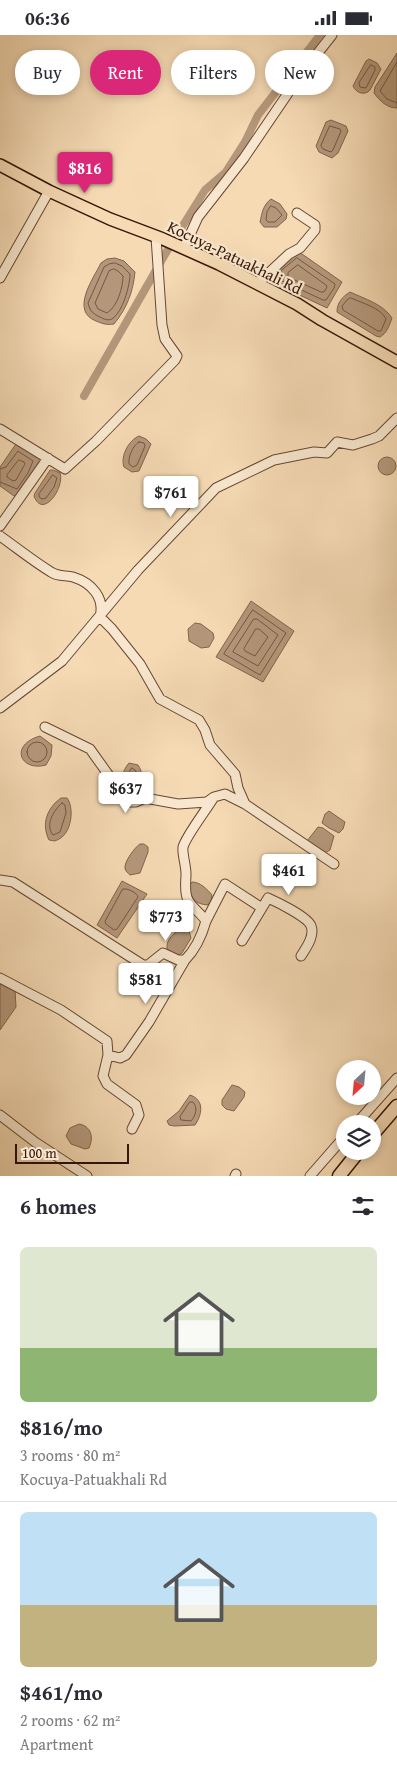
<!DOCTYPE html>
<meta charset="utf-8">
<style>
:root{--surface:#fff;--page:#f2f2f3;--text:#2b2b33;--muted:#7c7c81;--line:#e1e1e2;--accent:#db2777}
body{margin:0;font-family:"Gentium Book Plus",serif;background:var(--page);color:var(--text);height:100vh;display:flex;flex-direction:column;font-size:19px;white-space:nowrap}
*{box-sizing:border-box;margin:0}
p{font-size:16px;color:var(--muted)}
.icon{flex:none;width:28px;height:28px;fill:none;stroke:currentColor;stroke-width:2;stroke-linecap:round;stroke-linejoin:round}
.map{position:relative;height:1141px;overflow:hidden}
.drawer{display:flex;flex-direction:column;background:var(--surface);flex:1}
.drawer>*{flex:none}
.hud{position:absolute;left:15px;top:15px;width:368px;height:45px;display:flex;gap:10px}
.needle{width:32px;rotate:206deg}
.buttons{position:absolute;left:336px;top:1025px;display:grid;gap:10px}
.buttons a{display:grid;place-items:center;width:45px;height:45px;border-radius:50%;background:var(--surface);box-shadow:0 2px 8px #0003;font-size:25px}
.scale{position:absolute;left:15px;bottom:12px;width:114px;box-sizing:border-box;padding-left:5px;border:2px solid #371608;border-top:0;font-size:14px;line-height:18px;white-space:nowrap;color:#371608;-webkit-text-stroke:4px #f8e7ce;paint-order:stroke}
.price{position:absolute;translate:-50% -42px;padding:0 11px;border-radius:5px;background:#fff;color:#222;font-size:16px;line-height:32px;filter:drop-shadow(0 1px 2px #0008)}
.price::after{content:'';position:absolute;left:50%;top:30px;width:15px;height:11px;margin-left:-8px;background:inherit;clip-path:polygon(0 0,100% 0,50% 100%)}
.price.active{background:var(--accent);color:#fff}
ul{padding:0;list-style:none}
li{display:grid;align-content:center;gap:10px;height:265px;padding:0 20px}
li+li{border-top:1px solid var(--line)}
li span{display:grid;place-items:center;height:155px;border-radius:8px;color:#555}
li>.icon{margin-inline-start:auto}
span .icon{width:90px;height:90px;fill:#fffc;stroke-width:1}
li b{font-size:21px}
h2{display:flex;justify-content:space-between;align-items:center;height:60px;padding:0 20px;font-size:21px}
.pill{padding:0 18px;border-radius:22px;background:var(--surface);box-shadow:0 2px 8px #0003;font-size:18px;line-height:45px}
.pill.active{background:var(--accent);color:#fff}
.status{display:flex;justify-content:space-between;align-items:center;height:35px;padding:0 25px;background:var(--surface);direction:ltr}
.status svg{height:14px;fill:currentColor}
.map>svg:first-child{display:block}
.water{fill:#b4977a;stroke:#82634c}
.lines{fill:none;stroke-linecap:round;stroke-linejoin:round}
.shore{stroke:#765641;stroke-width:1}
.canal{stroke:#b4977a;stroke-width:8}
.minor-casing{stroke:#664733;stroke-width:11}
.major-casing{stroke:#371608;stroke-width:14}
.highway-casing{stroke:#371608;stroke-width:15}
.minor{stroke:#f8e7ce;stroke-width:9}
.major{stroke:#f5dab4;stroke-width:11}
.highway{stroke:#f5dab4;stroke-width:12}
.labels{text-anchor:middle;stroke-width:4.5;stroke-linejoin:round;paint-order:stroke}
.street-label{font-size:16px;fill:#371608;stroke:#f8e7ce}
</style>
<div class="status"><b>06:36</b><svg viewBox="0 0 49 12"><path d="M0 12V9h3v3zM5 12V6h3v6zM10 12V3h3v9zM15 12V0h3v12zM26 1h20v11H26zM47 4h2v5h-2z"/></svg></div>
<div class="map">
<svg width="397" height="1141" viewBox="0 0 397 1141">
<rect width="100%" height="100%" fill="#f5dab4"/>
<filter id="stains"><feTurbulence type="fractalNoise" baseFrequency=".004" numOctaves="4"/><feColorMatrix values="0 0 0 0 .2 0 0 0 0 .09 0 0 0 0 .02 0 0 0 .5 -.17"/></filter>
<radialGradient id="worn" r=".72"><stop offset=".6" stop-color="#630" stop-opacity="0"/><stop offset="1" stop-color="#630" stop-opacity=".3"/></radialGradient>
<path class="water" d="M 397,18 L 397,73 C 387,73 380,66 374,58 L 375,52 Z
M 369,24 L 377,28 L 381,34 L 370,55 C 365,61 356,58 353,51 L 366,26 Z
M 331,85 L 346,91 L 348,96 L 338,118 L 332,123 L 319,117 L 316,111 L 326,87 Z
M 271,164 L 280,169 L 287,179 L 286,184 L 277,192 L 264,192 L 260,187 C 262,178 263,170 271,164 Z
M 296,217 L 302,219 L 342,247 L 327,273 L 274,248 L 272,243 L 278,232 Z
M 115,223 L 124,226 L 135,237 C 133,257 127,273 114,289 C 107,290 103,289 96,286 C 70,276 93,244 101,228 L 107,224 Z
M 350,257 C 365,264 383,269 392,283 C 389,291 387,298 380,302 L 376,301 L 337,277 C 337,268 342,262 350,257 Z
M 139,401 L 146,404 L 151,409 L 139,436 L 132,437 L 124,432 C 120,421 129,405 139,401 Z
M 16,409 L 41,424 L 32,440 L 17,463 L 0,451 L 0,432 Z
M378 431a9 9 0 1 1 18 0a9 9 0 1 1-18 0Z
M 50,435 L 53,435 L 60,438 C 65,452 43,485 34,461 L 35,458 Z
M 251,566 L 294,596 L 263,647 L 216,622 Z
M 195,588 L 201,589 L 213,598 L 214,603 L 209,612 L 201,613 L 189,606 L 188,594 Z
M 40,701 L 52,710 L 51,721 L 46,730 C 20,737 9,710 40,701 Z
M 129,728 L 138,730 C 147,742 139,766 122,757 C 120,747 122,736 129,728 Z
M 61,763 L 67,763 C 74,772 72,794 62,802 C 60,804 57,805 55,806 L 49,805 C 41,789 47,773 61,763 Z
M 329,776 L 345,787 L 343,794 L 339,798 L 329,793 L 322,788 L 325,779 Z
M 318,792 L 323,793 L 334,801 L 330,815 L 323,819 L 307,806 Z
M 140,809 L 144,809 L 148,812 L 148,817 L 140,838 L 130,840 C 128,838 125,836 125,833 C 124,827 135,812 140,809 Z
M 122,846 L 147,859 L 117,903 L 97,890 Z
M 192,847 C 200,847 207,854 212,860 L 211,866 L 208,870 C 195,869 191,864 189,851 Z
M 182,894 L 189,896 L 191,903 L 182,918 L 179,920 L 170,917 L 167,913 C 166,904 175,897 182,894 Z
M 0,947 L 15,955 L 16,972 L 0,995 Z
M 232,1050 L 239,1052 L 245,1057 L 244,1062 L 234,1076 L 226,1074 L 222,1070 L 222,1065 Z
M 190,1060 C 205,1065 202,1080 195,1090 L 174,1091 L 169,1090 L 167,1086 L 179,1076 Z
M 79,1089 C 91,1091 94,1102 89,1113 L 85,1114 L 71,1109 L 66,1101 L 70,1093 Z"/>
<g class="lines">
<path class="shore" d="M 397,27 L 380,56 L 387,64 L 397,68
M 371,30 L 375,32 L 375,35 L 366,53 L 360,52 L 359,48 Z
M 330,91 L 340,94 L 341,96 L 333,115 L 331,117 L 323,114 L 321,111 Z
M 271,171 L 276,173 L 282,180 L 275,187 L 268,187 L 266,185 L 267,177 Z
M 297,223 L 335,249 L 334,253 L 326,265 L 323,265 L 278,244 L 282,235 Z
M 115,228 L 122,231 L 130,239 C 130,250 123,277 112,284 C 108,286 104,284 100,282 C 93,279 90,276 88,268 L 104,232 L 109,229 Z
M 298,230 L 326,250 L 327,252 L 324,257 L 321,257 L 288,242 L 288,238 Z
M 114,234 L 118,236 L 123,241 C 123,253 117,272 107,278 L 98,274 L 95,268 L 109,236 Z
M 351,263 C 362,268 381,273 386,284 L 381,296 L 378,296 L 343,275 L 342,271 L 348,264 Z
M 139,407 L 144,408 L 145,411 L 137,430 L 133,432 L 129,429 C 128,422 133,410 139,407 Z
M 19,425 L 24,427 L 25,429 L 16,445 L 13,446 L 7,442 L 7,440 Z
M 0,434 L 6,432 L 18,416 L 33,426 L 28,438 L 17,454 L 0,447
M 53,440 L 57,443 L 54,452 L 46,463 L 42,464 L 39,462 L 39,459 Z
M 253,575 L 286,598 L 260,640 L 224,619 Z
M 254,584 L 257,584 L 278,600 L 258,631 L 233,617 Z
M 256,594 L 259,594 L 268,602 L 255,621 L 245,616 L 244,614 Z
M27 717a10 10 0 1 1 20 0a10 10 0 1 1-20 0Z
M 132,733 L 136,736 L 137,744 L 134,752 L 128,754 L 126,750 L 127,741 Z
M 62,768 L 65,770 L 66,778 L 60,797 L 53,800 C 45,790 53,776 62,768 Z
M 123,854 C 128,853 137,858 138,862 L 117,894 L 114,895 L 106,889 L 105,887 Z
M 190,1067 L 193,1067 C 198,1073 196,1080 191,1086 L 181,1085 L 180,1082 Z"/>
<path class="canal" d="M 84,361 L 167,216 L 205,155 L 226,137 L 245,107 L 258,80 L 320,0"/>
<g class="minor-casing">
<path id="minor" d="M 184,213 L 198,182 L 244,123 L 299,42 L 332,0
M 0,243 L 49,156
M 258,248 L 289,219 L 300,213 L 315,195 L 315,190 L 297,178
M 0,394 L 65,434 L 96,406 L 175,325 L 177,321 L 165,304 L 162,290 L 156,202
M 0,491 L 48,423
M 0,501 C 17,513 33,526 51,537 C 58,542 66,540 73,542 C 92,548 105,563 100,582 L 112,594 L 140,629 L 160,664 L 199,685 L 205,695 L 210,710 L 235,739 L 238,753 L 245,769 L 334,829
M 0,673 L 62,626 L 138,535 L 216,453 L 274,425 L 314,417 L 327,418 L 337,407 L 353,410 L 372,404 L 379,401 L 397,383
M 45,692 L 90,714 L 115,749 L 122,763 L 128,767 L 136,767 L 145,763 L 178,769 L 207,767 L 214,762 L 225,759 L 245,769
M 0,845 L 13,847 L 143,930 L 148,930 L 163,918 L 178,925 L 185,925 C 195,915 202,900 206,886 C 201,878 192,873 188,865 C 184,857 186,847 186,839 C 186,830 182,819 183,812 C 186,801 207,774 214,762
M 206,886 L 225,849 L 262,873
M 242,906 L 268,863 C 277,867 308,882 311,891 C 315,901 306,913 301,921
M 0,943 L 61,975 L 107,1006 L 108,1020 L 103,1041 L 107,1049 L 136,1070 L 139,1080 L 132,1094
M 108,1020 L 120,1023 L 126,1020 L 149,987 L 185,925
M 0,1080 L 35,1107 L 87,1141
M 356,1089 L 397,1043
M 235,1141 L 236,1139
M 310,1141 L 345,1101"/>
</g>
<g class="major-casing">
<path id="major" d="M 0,130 L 49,156 L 110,184 L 163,204 L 219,229 L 297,269 L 322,285 L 397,327"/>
</g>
<g class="highway-casing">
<path id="highway" d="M 372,1100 L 397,1071
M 339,1141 L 359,1116"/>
</g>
<use href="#minor" class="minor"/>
<use href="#major" class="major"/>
<use href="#highway" class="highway"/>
</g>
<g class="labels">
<g class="street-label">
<text transform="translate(235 222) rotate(26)" y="6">Kocuya-Patuakhali Rd</text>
</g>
</g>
<rect width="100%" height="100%" filter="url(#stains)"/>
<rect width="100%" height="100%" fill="url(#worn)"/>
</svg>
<div class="buttons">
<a><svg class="needle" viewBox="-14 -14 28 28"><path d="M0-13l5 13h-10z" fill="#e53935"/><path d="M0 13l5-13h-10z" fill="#7c7c81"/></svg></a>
<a><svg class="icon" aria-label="layers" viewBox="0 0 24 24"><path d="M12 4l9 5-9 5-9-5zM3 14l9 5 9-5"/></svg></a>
</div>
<div class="scale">100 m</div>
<b class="price active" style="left:85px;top:159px">$816</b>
<b class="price" style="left:171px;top:483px">$761</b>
<b class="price" style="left:126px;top:779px">$637</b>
<b class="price" style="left:289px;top:861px">$461</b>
<b class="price" style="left:166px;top:907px">$773</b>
<b class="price" style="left:146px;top:970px">$581</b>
<div class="hud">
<a class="pill">Buy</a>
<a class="pill active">Rent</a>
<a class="pill">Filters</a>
<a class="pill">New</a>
</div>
</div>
<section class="drawer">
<h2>6 homes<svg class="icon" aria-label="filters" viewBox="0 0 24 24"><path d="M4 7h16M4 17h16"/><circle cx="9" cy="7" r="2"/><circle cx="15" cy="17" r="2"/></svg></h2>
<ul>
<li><span style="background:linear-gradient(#dfe7d0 65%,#8fb573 0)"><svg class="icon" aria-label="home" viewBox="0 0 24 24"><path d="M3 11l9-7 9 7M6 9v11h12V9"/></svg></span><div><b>$816/mo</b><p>3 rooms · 80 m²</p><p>Kocuya-Patuakhali Rd</p></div></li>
<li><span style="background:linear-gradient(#bfe0f5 60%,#c2b280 0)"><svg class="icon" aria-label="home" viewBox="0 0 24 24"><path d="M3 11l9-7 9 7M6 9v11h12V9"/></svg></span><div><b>$461/mo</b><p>2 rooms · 62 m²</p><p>Apartment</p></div></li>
</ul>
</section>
